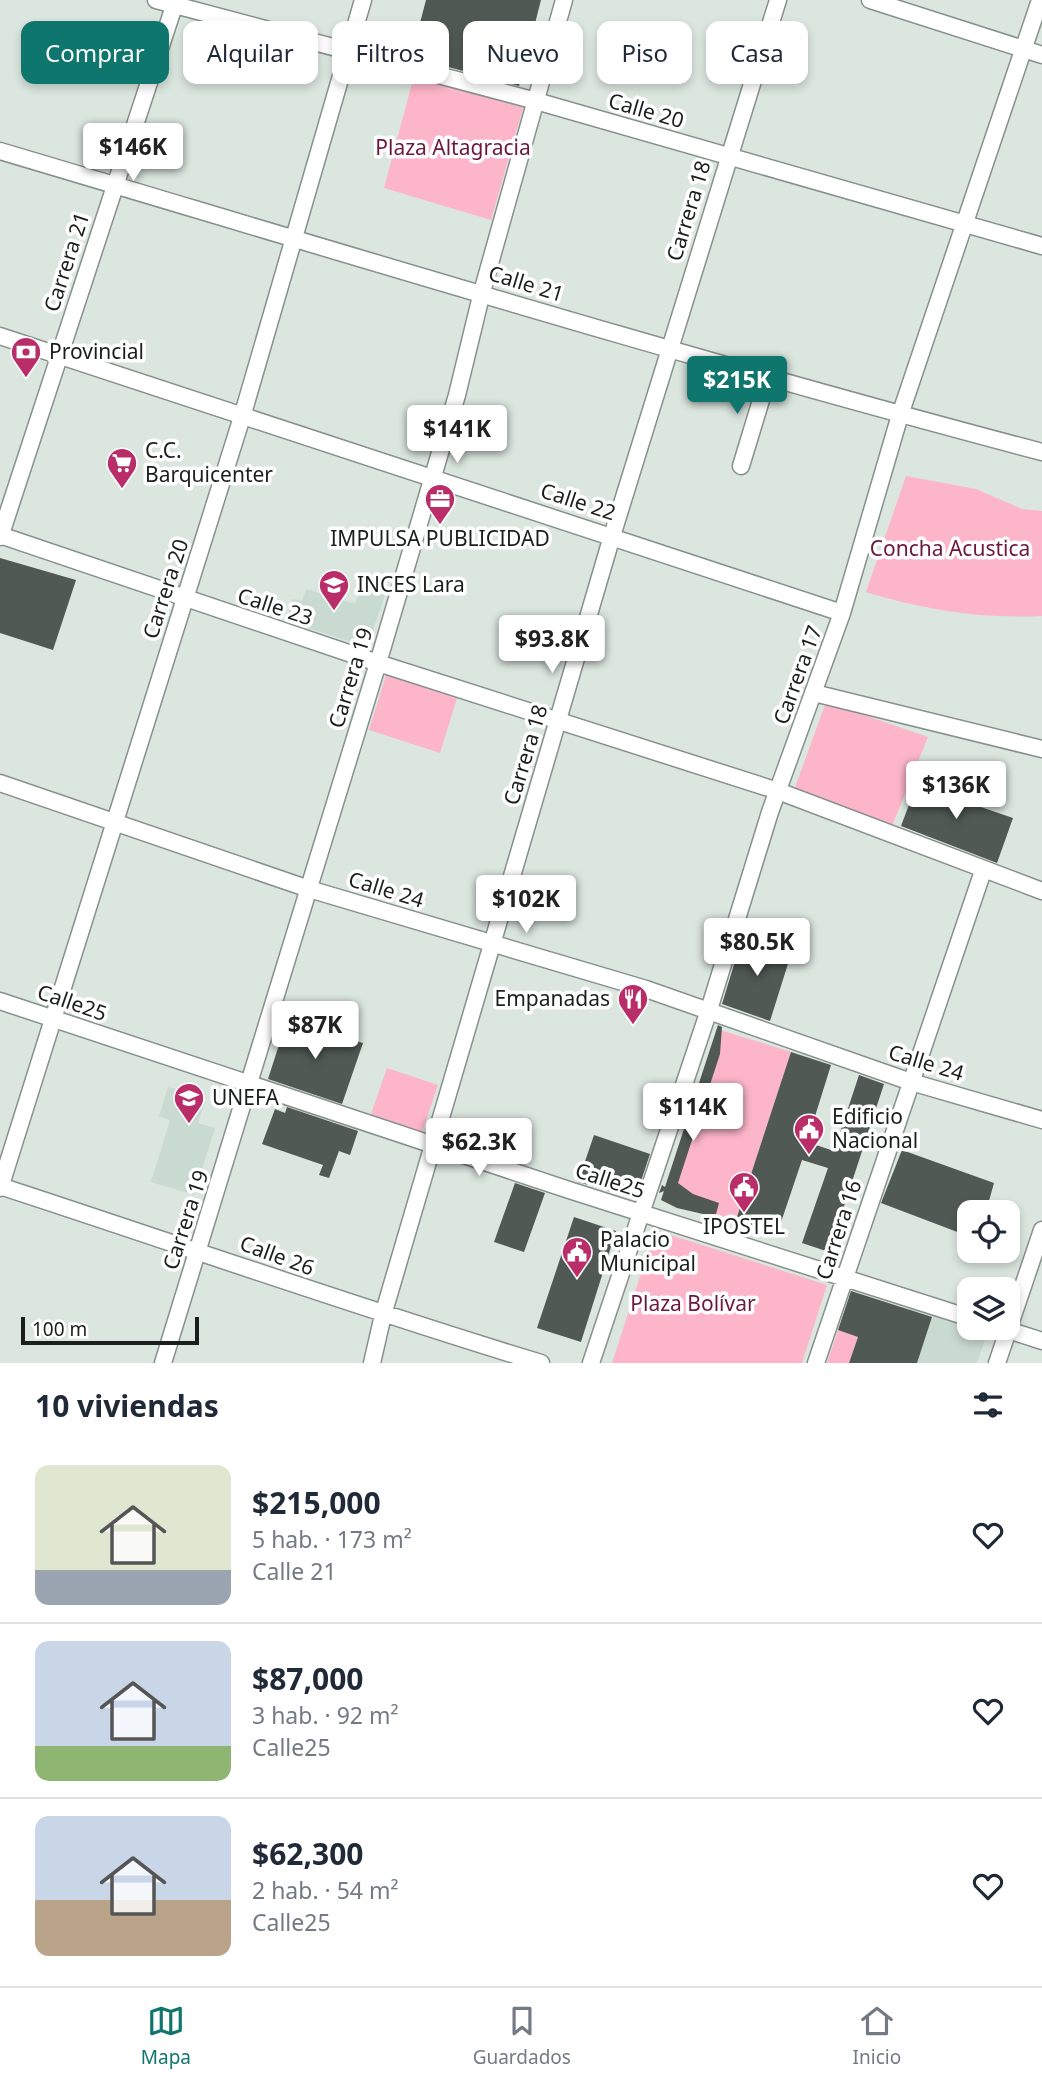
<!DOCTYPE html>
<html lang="es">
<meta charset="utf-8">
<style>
:root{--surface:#fff;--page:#f6f6f7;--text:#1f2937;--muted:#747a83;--line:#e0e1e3;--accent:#0f766e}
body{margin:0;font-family:"Noto Sans",sans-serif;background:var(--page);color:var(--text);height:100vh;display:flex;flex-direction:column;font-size:26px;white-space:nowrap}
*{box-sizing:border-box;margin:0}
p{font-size:23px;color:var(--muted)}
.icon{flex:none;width:38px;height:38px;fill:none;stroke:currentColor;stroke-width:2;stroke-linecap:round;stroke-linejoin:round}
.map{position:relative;height:1363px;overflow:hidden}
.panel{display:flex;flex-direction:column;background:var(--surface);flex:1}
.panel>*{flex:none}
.banner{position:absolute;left:21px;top:21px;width:1001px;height:63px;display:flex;gap:14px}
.tools{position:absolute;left:957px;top:1200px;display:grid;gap:14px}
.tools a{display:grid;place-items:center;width:63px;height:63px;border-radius:14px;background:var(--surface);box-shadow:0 4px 10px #0003;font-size:35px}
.scale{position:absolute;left:21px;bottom:18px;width:178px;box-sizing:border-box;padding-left:7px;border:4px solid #1a1e1c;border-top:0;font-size:19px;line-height:24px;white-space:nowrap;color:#1a1e1c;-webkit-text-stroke:5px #fff;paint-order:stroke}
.price{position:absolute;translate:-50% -60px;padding:0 16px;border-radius:7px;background:#fff;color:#222;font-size:23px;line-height:46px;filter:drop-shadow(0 2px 4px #0008)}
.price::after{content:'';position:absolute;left:50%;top:42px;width:21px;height:16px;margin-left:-10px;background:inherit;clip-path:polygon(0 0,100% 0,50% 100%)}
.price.active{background:var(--accent);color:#fff}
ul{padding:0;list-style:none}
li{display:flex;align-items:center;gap:21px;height:175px;padding:0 35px}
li+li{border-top:2px solid var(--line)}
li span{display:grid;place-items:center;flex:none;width:196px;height:140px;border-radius:14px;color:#555}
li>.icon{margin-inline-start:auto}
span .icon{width:84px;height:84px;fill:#fffc;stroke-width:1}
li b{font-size:30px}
h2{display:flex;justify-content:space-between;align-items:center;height:84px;padding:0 35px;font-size:30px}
.tag{padding:0 24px;border-radius:14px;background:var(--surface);box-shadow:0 4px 10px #0003;font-size:24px;line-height:63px}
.tag.active{background:var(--accent);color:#fff}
.menu{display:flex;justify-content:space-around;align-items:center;height:98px;border-top:2px solid var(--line);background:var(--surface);font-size:19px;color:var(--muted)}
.menu a{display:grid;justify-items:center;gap:4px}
.menu .active{color:var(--accent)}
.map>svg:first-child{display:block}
.built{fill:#c9dbd0}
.green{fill:#fdb5ca}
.building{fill:#505954}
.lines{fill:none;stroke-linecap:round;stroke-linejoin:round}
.minor-casing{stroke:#87918b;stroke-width:19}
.minor{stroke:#fff;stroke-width:16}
.labels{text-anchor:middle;stroke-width:7;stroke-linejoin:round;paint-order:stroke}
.street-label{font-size:21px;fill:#1a1e1c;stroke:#fff}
.park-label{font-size:21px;fill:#6d173c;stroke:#fff}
.poi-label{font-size:21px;fill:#1a1e1c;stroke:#fff;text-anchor:start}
</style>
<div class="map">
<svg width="1042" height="1363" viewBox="0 0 1042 1363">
<rect width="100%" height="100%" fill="#dbe6df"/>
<path class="built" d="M 362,582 L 387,590 L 367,647 L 286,621 L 293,599 L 302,601 L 306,589 L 355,604 Z
M 168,1087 L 199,1096 L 204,1104 L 198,1123 L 215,1128 L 194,1195 L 151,1182 L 170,1120 L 159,1116 Z
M 911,1306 L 969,1326 L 970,1328 L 988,1332 L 977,1363 L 888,1363 Z"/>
<path class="green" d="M 414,76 L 523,108 L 491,220 L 384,188 Z
M 906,476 L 976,489 L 1022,509 L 1042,511 L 1042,616 C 981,619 924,610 866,592 Z
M 388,669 L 459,692 L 440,753 L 369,730 Z
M 826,702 L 928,737 L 890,831 L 793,793 Z
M 717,1029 L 791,1052 L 736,1220 C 710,1212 686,1213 661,1200 Z
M 387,1068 L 438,1085 L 421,1135 L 370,1117 Z
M 655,1230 L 827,1285 L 802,1363 L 612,1363 Z
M 838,1330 L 858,1337 L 849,1363 L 827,1363 Z"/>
<path class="building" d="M 426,0 L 541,0 L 519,86 L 411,57 Z
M 0,558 L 76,580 L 53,650 L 0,633 Z
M 922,770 L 937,775 L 931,790 L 1013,818 L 997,863 L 901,826 Z
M 743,935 L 792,951 L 770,1021 L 722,1004 Z
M 287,1020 L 363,1043 L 342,1104 L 268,1079 Z
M 718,1025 L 722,1027 L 720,1054 L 678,1183 L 693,1194 L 719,1203 L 716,1214 L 703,1214 L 677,1208 L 661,1200 L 664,1191 L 659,1193 L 662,1185 L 665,1187 Z
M 791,1052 L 831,1065 L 807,1142 L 834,1151 L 859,1075 L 884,1084 L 829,1252 L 802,1243 L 828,1168 L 802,1160 L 777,1234 L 736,1220 Z
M 287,1107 L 358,1131 L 350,1155 L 339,1151 L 329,1178 L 319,1175 L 323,1165 L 262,1144 L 275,1109 L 285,1113 Z
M 594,1135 L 650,1154 L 635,1199 L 578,1182 Z
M 902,1150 L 994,1183 L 987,1208 L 972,1203 L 960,1233 L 881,1203 Z
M 515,1183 L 545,1193 L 524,1252 L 494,1242 Z
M 574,1217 L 616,1231 L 581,1342 L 537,1328 Z
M 851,1291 L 932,1317 L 917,1363 L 849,1363 L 858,1337 L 838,1330 Z"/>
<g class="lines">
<g class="minor-casing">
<path id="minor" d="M 156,0 L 536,101 L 1042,246
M 870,0 L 1042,55
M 0,151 C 347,254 692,360 1042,452
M 0,336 L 842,613
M 741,466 L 768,377
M 0,535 L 378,663 L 778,791 L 1042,891
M 0,537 L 176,0
M 814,693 L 1042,749
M 0,783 L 309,889 L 646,989 L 911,1082 L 1042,1120
M 0,1001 L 569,1190 L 970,1318
M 0,1186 C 181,1245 359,1308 541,1363
M 0,1188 L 242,417 L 363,0
M 1002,1328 L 1042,1341
M 163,1363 L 378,663 L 457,395 L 482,292 L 564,0
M 372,1363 L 383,1315 L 612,536 L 778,0
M 591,1363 L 708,1013 L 770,812 L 842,613 L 900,415 L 1040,0
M 816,1363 L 983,871
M 997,1363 L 1042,1230"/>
</g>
<use href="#minor" class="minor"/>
</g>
<defs>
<g id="bank-pin" transform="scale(1.575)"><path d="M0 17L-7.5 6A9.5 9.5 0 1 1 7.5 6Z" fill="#b92e69" stroke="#fff"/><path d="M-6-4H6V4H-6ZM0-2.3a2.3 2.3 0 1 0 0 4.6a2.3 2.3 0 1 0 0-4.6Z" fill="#fff"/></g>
<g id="supermarket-pin" transform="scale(1.575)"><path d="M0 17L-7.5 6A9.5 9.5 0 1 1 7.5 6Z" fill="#b92e69" stroke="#fff"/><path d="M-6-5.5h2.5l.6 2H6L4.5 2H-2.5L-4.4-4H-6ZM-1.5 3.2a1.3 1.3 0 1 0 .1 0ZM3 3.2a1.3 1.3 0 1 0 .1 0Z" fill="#fff"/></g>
<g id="office-pin" transform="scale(1.575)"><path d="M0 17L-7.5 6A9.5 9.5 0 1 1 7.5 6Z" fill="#b92e69" stroke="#fff"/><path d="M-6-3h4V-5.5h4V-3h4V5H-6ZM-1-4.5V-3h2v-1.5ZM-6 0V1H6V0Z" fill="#fff"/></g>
<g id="university-pin" transform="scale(1.575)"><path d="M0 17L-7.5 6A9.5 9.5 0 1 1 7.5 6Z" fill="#b92e69" stroke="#fff"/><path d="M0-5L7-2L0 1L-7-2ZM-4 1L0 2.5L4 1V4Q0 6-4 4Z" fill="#fff"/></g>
<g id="restaurant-pin" transform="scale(1.575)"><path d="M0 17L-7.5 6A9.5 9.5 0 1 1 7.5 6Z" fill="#b92e69" stroke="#fff"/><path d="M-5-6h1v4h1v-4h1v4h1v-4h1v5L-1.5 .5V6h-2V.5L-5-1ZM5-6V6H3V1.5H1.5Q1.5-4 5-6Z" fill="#fff"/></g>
<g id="civic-pin" transform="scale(1.575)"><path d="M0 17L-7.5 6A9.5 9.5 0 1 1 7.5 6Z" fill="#b92e69" stroke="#fff"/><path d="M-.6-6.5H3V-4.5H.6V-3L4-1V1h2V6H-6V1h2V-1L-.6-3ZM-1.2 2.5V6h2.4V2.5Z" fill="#fff"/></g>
</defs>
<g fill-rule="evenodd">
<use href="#bank-pin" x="26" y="352"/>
<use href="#supermarket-pin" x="122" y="463"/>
<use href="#office-pin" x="440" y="499"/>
<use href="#university-pin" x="334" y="585"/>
<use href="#restaurant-pin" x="633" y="999"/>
<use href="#university-pin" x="189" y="1098"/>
<use href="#civic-pin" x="809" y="1129"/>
<use href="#civic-pin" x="744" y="1187"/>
<use href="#civic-pin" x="577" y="1252"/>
</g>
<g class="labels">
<g class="street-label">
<text transform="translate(646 111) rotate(16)" y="7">Calle 20</text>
<text transform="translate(689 211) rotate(-73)" y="7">Carrera 18</text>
<text transform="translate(67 262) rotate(-72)" y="7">Carrera 21</text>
<text transform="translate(526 284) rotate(17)" y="7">Calle 21</text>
<text transform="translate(578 502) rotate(18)" y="7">Calle 22</text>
<text transform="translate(166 589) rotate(-72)" y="7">Carrera 20</text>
<text transform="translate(275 607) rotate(18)" y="7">Calle 23</text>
<text transform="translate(798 675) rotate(-70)" y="7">Carrera 17</text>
<text transform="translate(351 678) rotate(-73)" y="7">Carrera 19</text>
<text transform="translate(526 755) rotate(-73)" y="7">Carrera 18</text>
<text transform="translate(386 890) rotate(17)" y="7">Calle 24</text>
<text transform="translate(72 1003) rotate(19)" y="7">Calle25</text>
<text transform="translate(926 1063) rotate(17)" y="7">Calle 24</text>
<text transform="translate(610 1181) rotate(18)" y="7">Calle25</text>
<text transform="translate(186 1220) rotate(-72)" y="7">Carrera 19</text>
<text transform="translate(839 1230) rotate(-72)" y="7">Carrera 16</text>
<text transform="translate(277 1256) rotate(20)" y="7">Calle 26</text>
</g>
<g class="park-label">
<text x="453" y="155">Plaza Altagracia</text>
<text x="950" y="556">Concha Acustica</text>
<text x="693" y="1311">Plaza Bolívar</text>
</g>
<g class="poi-label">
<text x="49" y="359">Provincial</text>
<text x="145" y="458">C.C.<tspan x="145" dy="24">Barquicenter</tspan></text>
<text x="440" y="546" text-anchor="middle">IMPULSA PUBLICIDAD</text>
<text x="357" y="592">INCES Lara</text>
<text x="610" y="1006" text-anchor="end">Empanadas</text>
<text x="212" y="1105">UNEFA</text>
<text x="832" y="1124">Edificio<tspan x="832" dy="24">Nacional</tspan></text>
<text x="744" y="1234" text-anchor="middle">IPOSTEL</text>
<text x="600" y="1247">Palacio<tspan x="600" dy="24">Municipal</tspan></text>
</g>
</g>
</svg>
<div class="tools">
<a><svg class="icon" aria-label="locate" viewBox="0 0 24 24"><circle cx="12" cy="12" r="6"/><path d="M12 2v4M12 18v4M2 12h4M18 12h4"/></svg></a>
<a><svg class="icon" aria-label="layers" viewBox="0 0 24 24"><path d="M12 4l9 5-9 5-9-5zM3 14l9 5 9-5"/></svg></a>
</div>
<div class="scale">100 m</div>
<b class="price" style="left:133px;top:183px">$146K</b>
<b class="price active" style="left:737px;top:416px">$215K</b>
<b class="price" style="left:457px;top:465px">$141K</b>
<b class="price" style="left:552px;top:675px">$93.8K</b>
<b class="price" style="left:956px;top:821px">$136K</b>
<b class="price" style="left:526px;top:935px">$102K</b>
<b class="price" style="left:757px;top:978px">$80.5K</b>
<b class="price" style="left:315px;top:1061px">$87K</b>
<b class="price" style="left:693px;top:1143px">$114K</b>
<b class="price" style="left:479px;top:1178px">$62.3K</b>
<div class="banner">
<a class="tag active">Comprar</a>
<a class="tag">Alquilar</a>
<a class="tag">Filtros</a>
<a class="tag">Nuevo</a>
<a class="tag">Piso</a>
<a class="tag">Casa</a>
</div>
</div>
<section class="panel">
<h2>10 viviendas<svg class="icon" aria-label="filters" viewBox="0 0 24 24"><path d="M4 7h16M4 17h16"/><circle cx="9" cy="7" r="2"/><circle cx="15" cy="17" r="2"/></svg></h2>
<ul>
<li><span style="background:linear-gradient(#dfe7d0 75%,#9aa5b1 0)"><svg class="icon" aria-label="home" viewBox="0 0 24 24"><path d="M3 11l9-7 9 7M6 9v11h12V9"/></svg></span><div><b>$215,000</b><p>5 hab. · 173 m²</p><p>Calle 21</p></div><svg class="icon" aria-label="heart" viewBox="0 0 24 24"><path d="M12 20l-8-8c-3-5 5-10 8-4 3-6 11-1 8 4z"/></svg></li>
<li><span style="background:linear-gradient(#c9d6e8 75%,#8fb573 0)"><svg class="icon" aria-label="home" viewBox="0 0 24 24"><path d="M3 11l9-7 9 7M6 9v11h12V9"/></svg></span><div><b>$87,000</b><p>3 hab. · 92 m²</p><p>Calle25</p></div><svg class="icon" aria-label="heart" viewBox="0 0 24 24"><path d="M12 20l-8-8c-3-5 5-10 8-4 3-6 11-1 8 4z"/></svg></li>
<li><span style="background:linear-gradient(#c9d6e8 60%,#b9a48a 0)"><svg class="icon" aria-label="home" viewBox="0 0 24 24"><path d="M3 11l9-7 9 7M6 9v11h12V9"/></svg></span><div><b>$62,300</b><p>2 hab. · 54 m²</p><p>Calle25</p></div><svg class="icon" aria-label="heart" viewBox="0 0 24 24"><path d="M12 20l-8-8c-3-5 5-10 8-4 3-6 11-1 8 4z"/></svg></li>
</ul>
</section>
<nav class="menu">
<a class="active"><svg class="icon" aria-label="map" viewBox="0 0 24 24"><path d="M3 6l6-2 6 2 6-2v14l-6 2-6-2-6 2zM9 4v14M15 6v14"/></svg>Mapa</a>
<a><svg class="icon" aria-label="saved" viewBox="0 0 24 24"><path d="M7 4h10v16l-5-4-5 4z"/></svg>Guardados</a>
<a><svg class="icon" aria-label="home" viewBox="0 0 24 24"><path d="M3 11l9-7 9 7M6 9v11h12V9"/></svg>Inicio</a>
</nav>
